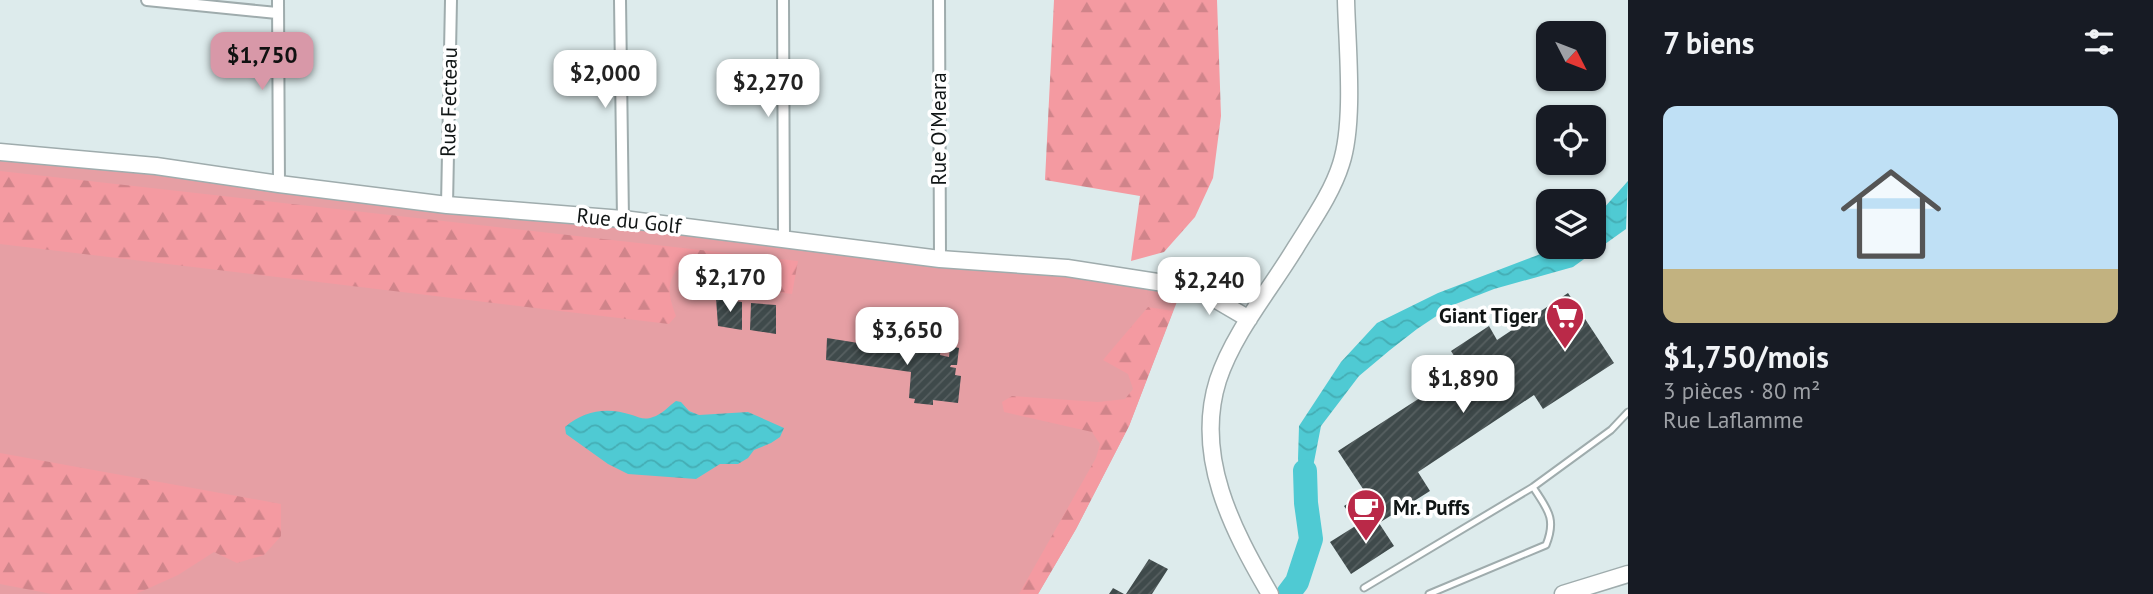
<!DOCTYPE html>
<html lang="fr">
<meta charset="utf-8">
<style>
:root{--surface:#171b24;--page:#20242c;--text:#f1f3f6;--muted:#9ea1a6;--accent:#d898a8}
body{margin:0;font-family:"PT Sans",sans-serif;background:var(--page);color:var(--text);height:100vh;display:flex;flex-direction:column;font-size:26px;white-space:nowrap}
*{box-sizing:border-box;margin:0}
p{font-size:23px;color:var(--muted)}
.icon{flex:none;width:38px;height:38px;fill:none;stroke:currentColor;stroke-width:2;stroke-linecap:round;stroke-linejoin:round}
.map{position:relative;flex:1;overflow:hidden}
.panel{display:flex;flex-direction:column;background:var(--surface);width:525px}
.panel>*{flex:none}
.needle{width:46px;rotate:132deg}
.fabs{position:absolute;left:1536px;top:21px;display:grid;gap:14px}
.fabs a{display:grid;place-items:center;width:70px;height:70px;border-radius:14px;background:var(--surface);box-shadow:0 2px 5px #0004;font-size:35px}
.price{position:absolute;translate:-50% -60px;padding:0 16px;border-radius:14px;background:#fff;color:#222;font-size:23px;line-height:46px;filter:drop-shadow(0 2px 4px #0008)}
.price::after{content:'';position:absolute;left:50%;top:42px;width:21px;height:16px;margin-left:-10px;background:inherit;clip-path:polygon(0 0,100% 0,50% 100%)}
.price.active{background:var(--accent);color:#111}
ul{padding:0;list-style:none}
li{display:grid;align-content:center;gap:14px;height:371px;padding:0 35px}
li span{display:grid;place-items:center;height:217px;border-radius:14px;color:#555}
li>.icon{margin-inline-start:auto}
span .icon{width:126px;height:126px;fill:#fffc;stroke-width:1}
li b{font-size:30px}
h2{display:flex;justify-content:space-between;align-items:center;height:84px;padding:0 35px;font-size:30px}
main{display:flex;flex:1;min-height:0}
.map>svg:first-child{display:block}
.grass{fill:#e69fa4}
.forest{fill:url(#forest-firs)}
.water{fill:url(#water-waves)}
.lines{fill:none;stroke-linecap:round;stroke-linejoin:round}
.river{stroke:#4fcad3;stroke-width:24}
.building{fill:url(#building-hatch)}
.lane-casing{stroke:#9facad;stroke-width:9}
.street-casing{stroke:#9facad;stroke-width:14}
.secondary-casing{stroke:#9facad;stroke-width:19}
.lane{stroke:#fff;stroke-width:5}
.street{stroke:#fff;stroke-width:10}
.secondary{stroke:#fff;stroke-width:16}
.labels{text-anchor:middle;stroke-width:7;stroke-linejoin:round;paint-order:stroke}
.street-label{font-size:21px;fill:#101515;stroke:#fff}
.poi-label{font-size:21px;font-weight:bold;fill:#101515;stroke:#fff;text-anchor:end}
</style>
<main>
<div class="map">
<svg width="1628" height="594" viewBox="0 0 1628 594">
<defs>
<pattern id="forest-firs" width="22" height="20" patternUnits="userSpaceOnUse" patternTransform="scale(1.75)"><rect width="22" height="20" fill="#f49aa1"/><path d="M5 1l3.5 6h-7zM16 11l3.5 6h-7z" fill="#d0848a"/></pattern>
<pattern id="water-waves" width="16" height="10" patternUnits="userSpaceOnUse" patternTransform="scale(1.75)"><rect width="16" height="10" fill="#4fcad3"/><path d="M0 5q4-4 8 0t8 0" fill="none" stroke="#44adb4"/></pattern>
<pattern id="building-hatch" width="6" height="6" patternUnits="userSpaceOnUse" patternTransform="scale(1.75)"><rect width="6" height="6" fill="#3f4a4b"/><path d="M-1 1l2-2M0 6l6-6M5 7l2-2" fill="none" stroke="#576061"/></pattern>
</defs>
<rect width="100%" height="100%" fill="#ddebec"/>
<path class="grass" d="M 0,152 L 1183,286 L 1129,426 L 1076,529 L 1038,594 L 0,594 Z"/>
<path class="forest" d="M 1054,0 L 1217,0 L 1221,116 L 1213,178 L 1195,217 L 1164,252 L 1131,261 L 1140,196 L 1045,180 Z
M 0,171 L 798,261 L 792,294 L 714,285 L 700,275 L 677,270 C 665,284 670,300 676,316 L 669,324 L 0,244 Z
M 1148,307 L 1173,311 L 1129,426 L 1076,529 L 1038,594 L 1019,594 L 1096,458 L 1100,444 L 1092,432 L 1004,412 L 1002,402 L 1012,396 L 1098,402 L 1125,399 L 1133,389 L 1128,374 L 1103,360 Z
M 0,453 L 281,504 L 281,536 L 264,555 L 237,563 L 214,552 L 178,575 L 136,594 L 52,594 L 0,584 Z"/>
<path class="water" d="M 1628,181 L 1626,229 L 1573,267 L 1494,289 L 1453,305 L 1417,329 L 1390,350 L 1359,376 L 1321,426 L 1306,503 L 1298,459 L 1299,426 L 1341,362 L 1377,323 L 1438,293 L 1559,247 L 1594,247 L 1594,219 Z
M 676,401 L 681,402 L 689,411 L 699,415 L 748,412 L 784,428 L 780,437 L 771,443 L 754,450 L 748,458 L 738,464 L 720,464 L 696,479 L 628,474 L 608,464 L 566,434 L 565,427 C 585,410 607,407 632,415 C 640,418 645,420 653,417 C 661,415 669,406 676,401 Z"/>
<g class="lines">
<path class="river" d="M 1288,594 L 1297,582 L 1311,539 L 1306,503 L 1305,471"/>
</g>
<path class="building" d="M 1568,293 L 1614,363 L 1543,409 L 1534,395 L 1418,472 L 1430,491 L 1379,523 L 1394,546 L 1351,574 L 1330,542 L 1357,525 L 1344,506 L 1365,492 L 1338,451 L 1463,370 L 1451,351 L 1489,326 L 1497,340 Z
M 716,298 L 742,302 L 742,330 L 718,326 Z
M 751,303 L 776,305 L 776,334 L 750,330 Z
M 827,338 L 921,353 L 922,344 L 941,347 L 940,355 L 949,357 L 950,346 L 959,348 L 957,365 L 951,365 L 950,367 L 956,368 L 955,375 L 961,376 L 958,403 L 933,400 L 933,405 L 914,403 L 915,399 L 909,398 L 911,372 L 826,360 Z
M 1149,559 L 1168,569 L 1152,594 L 1126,594 Z
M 1113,588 L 1124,594 L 1109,594 Z"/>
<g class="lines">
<g class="lane-casing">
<path id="lane" d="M 1364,588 L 1533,487 L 1611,430 L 1628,412
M 1429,594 L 1546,545 C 1557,518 1547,509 1533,487"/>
</g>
<g class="street-casing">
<path id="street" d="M 147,0 L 277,13
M 278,0 L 279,184
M 620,0 L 623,219
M 783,0 L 784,238
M 939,0 L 940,259
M 447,205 L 451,0"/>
</g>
<g class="secondary-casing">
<path id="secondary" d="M 0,152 L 156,166 L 279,184 L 447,205 L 623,219 L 940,259 L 1067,268 L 1183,286 L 1208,295 L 1249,319
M 1270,594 C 1232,529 1194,456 1218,380 C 1234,332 1270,290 1296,247 C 1312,221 1332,193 1341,164 C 1355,121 1347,46 1346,0
M 1563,594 L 1628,574"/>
</g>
<use href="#lane" class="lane"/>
<use href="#street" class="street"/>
<use href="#secondary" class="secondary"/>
</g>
<defs>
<g id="supermarket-pin" transform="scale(2.0125)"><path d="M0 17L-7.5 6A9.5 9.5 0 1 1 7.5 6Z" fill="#ba2948" stroke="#fff"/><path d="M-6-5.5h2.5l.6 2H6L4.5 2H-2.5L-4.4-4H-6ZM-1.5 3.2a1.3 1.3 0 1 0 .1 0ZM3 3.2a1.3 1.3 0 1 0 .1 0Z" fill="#fff"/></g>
<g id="cafe-pin" transform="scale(2.0125)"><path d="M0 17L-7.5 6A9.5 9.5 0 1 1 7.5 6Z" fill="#ba2948" stroke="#fff"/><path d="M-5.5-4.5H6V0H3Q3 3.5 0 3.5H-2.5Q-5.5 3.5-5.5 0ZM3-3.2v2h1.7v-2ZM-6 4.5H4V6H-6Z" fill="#fff"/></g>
</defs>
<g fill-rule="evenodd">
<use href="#supermarket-pin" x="1565" y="316"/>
<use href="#cafe-pin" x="1366" y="508"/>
</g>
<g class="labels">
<g class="street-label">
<text transform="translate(449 102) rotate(-89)" y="7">Rue Fecteau</text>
<text transform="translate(939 129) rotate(-90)" y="7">Rue O'Meara</text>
<text transform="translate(629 221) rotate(6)" y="7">Rue du Golf</text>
</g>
<g class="poi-label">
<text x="1538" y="323">Giant Tiger</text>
<text x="1393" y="515" text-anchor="start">Mr. Puffs</text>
</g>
</g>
</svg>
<div class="fabs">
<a><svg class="needle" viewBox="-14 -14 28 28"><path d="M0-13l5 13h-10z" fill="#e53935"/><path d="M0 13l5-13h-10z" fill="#9ea1a6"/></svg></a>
<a><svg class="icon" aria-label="locate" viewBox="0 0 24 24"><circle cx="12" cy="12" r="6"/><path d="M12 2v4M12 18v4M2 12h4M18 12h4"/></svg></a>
<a><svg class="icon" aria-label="layers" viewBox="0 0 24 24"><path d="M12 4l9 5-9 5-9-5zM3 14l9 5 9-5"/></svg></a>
</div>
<b class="price active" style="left:262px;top:92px">$1,750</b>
<b class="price" style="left:605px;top:110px">$2,000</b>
<b class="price" style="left:768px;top:119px">$2,270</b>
<b class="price" style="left:730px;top:314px">$2,170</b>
<b class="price" style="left:1209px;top:317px">$2,240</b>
<b class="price" style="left:907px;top:367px">$3,650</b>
<b class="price" style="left:1463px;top:415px">$1,890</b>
</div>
<section class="panel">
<h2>7 biens<svg class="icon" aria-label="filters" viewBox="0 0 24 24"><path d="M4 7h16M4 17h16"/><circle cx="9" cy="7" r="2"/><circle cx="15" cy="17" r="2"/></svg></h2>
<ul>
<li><span style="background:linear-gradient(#bfe0f5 75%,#c2b280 0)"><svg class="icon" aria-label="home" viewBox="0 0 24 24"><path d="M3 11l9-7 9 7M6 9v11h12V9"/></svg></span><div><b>$1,750/mois</b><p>3 pièces · 80 m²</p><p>Rue Laflamme</p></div></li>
</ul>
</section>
</main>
